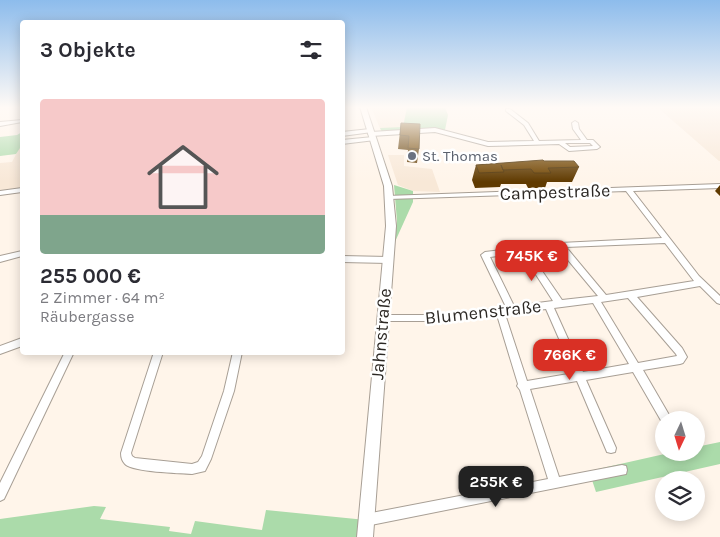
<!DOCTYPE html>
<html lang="de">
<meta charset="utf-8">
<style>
:root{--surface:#fff;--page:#f7f7f7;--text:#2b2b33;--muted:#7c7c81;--accent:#d93025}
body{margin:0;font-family:Karla,sans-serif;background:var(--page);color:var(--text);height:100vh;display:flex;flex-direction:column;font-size:19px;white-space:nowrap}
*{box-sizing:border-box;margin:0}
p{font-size:16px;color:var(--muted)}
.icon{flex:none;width:28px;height:28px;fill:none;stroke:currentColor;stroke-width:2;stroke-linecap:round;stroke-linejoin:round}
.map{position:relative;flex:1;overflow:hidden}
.panel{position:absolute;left:20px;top:20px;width:325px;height:335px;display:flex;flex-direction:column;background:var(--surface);border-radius:5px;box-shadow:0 2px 12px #0003}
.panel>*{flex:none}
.needle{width:32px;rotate:184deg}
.controls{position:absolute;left:655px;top:411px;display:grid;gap:10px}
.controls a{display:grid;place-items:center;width:50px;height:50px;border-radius:50%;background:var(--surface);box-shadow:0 2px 12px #0003;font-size:25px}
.price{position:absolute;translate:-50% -42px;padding:0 11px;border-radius:10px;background:var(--accent);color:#fff;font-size:16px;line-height:32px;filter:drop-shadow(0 1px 2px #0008)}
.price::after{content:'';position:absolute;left:50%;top:30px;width:15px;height:11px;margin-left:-8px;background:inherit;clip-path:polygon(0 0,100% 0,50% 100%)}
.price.selected{background:#222;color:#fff}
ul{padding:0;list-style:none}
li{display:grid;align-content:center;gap:10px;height:265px;padding:0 20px}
li span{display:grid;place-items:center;height:155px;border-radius:5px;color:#555}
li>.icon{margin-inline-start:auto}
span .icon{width:90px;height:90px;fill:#fffc;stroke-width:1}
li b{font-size:21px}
h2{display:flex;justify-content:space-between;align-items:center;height:60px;padding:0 20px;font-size:21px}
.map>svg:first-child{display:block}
.built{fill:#f8e8d7}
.green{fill:#abdbaa}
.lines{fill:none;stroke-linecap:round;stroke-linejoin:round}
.minor-casing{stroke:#a89f95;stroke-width:2}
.tertiary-casing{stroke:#a89f95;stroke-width:2}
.minor{fill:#fff;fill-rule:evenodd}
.tertiary{fill:#fff;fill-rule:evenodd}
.wall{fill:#603a00}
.building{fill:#704400;stroke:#4e3000}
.worship-dot{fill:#6b7280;stroke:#fff;stroke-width:2}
.labels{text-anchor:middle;stroke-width:5;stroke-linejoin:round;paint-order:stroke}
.far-worship-label{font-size:15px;fill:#5b616d;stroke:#fff;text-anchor:start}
.street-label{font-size:18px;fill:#2c2824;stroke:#fff}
</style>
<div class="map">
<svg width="720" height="537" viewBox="0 0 720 537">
<rect width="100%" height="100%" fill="#fff5ea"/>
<path class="built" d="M 371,107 L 412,107 L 405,128 L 381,131 Z
M 657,107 L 720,107 L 720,161 L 719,161 Z
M 21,145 L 22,145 L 22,187 L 0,191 L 0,163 L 12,162 Z
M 388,155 L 404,155 L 404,166 L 432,169 L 440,192 L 413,191 L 398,185 Z"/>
<path class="green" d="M 407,107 L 445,107 L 448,115 L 445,130 L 419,129 L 382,132 L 380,128 L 403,127 Z
M 22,132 L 22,145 L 16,154 L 0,156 L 0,137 L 17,135 Z
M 394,185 L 413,191 L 413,202 L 394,244 L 397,221 Z
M 720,442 L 720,464 L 596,492 L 589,471 L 669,453 L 696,452 L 696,447 Z
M 94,506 L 106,507 L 100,519 L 170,527 L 169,531 L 191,534 L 195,521 L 262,530 L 266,510 L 366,520 L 365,537 L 0,537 L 0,519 Z"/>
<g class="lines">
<g class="minor-casing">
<path id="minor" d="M 506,109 L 510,109 L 528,123 L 539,141 L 581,140 L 573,129 L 572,123 L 575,121 L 578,123 L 579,129 L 587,140 L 593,140 L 600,147 L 597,149 L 569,151 L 559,144 L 488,146 L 435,132 L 371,136 L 368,134 L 371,132 L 435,128 L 488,142 L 534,141 L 524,125 L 506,111 ZM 565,143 L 590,143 L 593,146 L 570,147 Z
M 22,120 L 22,122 L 0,126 L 0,122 Z
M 370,129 L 372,130 L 372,132 L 342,136 L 342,132 Z
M 373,137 L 376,139 L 375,140 L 342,144 L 342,140 Z
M 720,184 L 720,188 L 633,191 L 699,276 L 720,296 L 720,304 L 717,303 L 700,286 L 637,297 L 682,348 L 687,357 L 683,363 L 680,364 L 643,370 L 672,420 L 664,420 L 663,424 L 633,372 L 586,380 L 616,448 L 615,452 L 611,453 L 607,452 L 577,381 L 530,389 L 559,477 L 622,465 L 626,466 L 627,470 L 626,474 L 366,526 L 362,524 L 360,520 L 362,516 L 366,514 L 548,479 L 520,390 L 517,386 L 518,384 L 497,315 L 444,321 L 383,321 L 380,320 L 379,318 L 380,316 L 383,315 L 444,315 L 506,307 L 481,255 L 485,252 L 560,243 L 662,238 L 626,191 L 389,199 L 387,198 L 387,196 ZM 665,243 L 694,281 L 606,295 L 566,247 ZM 558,248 L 598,296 L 562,300 L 529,252 ZM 522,253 L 553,301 L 514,306 L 490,257 ZM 628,298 L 676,354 L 677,356 L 638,363 L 601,302 ZM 593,303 L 629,364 L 583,372 L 554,308 ZM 546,309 L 574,373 L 527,381 L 505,314 Z
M 22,188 L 22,192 L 0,195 L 0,191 Z
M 22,251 L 22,256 L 0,262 L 0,256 Z
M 342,256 L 388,257 L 392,260 L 388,263 L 342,262 Z
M 22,338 L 22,346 L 0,354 L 0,346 Z
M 65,352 L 74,352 L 4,499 L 0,501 L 0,483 Z
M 154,352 L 163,352 L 131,453 L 132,456 L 135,458 L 192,464 L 198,462 L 202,456 L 224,391 L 233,352 L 242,352 L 234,391 L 211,459 L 205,471 L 192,474 C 178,473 133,472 125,464 C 122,461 121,457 121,453 Z"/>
</g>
<g class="tertiary-casing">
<path id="tertiary" d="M 360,107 L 366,107 L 392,186 L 396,226 L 373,537 L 357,537 L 386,226 L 384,186 Z"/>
</g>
<use href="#minor" class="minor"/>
<use href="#tertiary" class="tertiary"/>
</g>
<path class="wall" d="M 401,123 L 419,149 L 417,163 L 407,162 L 408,150 L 398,149 Z
M 544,161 L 579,167 L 572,182 L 547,182 L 545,188 L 528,188 L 526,184 L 501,184 L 500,187 L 475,188 L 472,180 L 476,165 Z
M 720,185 L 720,196 L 715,191 Z"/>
<path class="building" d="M 401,123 L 420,124 L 419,149 L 408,148 L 409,136 L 400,135 Z
M 543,160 L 544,161 L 574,161 L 579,167 L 548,168 L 551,173 L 534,173 L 531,169 L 503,170 L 501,165 L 504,172 L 479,173 L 476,165 Z"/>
<linearGradient id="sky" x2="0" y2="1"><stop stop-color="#8dbcec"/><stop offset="0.59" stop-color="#fffaf6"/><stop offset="1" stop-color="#fffaf6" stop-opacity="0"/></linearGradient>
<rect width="720" height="182" fill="url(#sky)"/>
<circle class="worship-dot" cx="412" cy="156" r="5"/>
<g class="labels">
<g class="far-worship-label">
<text x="422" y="161">St. Thomas</text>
</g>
<g class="street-label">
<text transform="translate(555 192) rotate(-2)" y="6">Campestraße</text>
<text transform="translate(483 312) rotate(-6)" y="6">Blumenstraße</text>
<text transform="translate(381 334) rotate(-85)" y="6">Jahnstraße</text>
</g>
</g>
</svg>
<div class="controls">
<a><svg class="needle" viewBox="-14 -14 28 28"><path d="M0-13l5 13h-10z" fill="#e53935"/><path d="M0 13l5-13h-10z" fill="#7c7c81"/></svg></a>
<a><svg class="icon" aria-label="layers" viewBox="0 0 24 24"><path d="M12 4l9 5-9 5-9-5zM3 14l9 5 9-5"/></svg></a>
</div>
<b class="price" style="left:532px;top:282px">745K €</b>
<b class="price" style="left:570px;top:381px">766K €</b>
<b class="price selected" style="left:496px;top:508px">255K €</b>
<section class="panel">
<h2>3 Objekte<svg class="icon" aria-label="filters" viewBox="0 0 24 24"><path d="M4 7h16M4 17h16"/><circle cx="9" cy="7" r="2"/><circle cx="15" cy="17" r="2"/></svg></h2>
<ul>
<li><span style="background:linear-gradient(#f6c9c9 75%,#7fa58c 0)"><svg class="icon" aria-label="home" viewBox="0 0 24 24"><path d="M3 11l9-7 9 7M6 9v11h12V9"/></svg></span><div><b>255 000 €</b><p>2 Zimmer · 64 m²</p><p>Räubergasse</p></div></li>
</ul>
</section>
</div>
